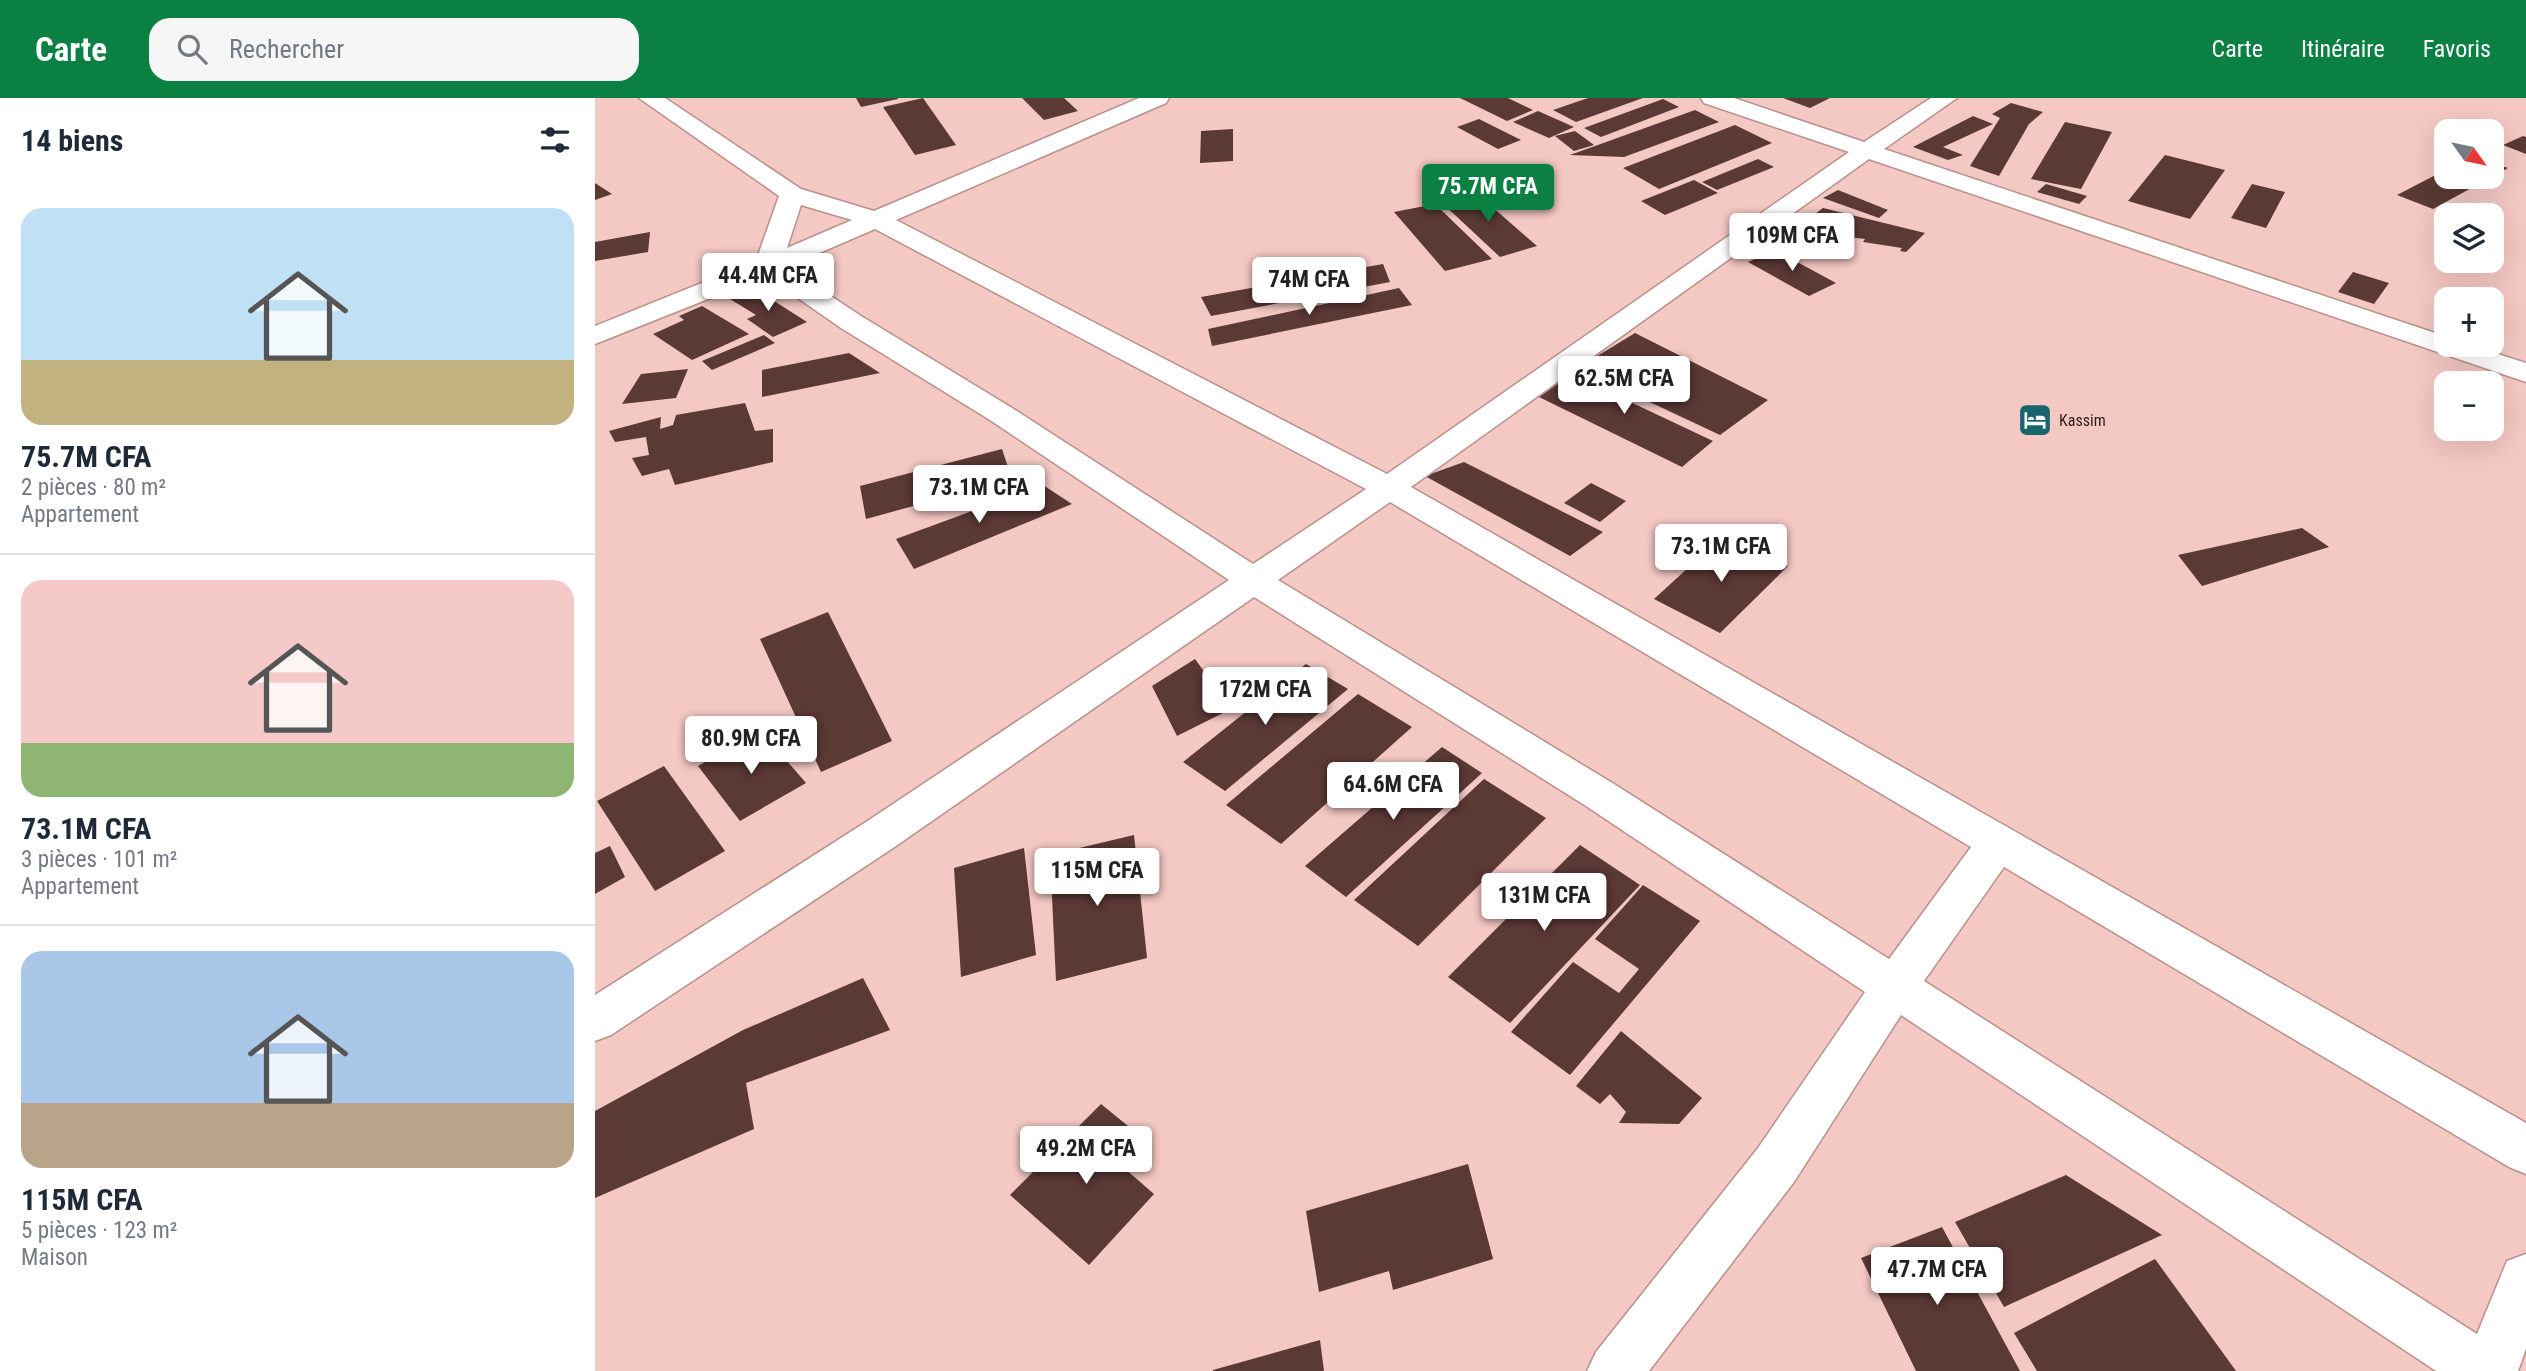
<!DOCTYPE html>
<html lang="fr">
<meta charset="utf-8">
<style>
:root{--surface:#fff;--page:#f6f6f7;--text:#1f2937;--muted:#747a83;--line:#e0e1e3;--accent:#0b8043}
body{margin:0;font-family:"Roboto Condensed",sans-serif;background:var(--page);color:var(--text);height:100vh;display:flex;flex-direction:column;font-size:26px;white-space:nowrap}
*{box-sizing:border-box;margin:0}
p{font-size:23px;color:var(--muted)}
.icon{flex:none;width:38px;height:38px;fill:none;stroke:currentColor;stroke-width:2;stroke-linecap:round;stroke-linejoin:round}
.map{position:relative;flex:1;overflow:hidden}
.drawer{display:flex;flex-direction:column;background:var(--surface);width:595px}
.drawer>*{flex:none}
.needle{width:46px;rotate:123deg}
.tools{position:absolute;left:1839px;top:21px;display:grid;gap:14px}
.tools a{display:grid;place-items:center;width:70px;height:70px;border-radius:14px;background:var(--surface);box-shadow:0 7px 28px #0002;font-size:35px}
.price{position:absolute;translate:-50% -60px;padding:0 16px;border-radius:7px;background:#fff;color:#222;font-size:23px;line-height:46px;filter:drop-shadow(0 2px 4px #0008)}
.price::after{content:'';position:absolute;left:50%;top:42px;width:21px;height:16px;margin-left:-10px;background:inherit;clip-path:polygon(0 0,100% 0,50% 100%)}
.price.current{background:var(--accent);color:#fff}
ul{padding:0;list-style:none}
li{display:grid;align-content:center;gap:14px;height:371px;padding:0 21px}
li+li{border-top:2px solid var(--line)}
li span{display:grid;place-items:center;height:217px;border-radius:21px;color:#555}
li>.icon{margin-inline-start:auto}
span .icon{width:126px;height:126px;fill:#fffc;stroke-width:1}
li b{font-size:30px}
h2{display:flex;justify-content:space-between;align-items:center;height:84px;padding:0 21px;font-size:30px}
header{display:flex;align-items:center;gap:42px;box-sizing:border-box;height:98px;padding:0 35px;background:var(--accent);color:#fff}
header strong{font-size:33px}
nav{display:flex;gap:38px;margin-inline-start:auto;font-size:24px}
.search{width:490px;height:63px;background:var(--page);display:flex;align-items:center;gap:18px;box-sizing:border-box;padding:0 24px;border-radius:21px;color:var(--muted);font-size:26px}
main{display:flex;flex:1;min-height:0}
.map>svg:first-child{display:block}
.building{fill:#5b3935}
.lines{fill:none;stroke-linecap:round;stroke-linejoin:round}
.street-casing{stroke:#b9908b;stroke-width:3}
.street{fill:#fff;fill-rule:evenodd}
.labels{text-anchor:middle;stroke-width:7;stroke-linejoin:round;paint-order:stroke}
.far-poi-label{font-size:16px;fill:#2d1d1b;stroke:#f4c8c3;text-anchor:start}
</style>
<header>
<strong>Carte</strong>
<div class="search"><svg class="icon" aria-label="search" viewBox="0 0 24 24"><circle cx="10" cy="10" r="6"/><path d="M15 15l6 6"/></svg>Rechercher</div>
<nav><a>Carte</a><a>Itinéraire</a><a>Favoris</a></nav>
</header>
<main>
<section class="drawer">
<h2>14 biens<svg class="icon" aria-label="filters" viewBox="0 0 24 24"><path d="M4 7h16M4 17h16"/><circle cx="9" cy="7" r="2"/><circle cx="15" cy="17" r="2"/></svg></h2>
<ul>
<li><span style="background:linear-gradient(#bfe0f5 70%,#c2b280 0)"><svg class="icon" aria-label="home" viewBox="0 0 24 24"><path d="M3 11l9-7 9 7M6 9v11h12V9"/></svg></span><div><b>75.7M CFA</b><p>2 pièces · 80 m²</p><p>Appartement</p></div></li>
<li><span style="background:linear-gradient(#f6c9c9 75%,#8fb573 0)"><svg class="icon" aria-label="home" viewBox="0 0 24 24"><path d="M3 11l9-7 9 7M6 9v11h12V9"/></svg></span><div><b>73.1M CFA</b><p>3 pièces · 101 m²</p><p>Appartement</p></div></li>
<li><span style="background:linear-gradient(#a9c7e8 70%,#b9a48a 0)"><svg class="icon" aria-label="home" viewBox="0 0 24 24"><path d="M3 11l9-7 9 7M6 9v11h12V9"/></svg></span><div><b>115M CFA</b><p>5 pièces · 123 m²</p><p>Maison</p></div></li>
</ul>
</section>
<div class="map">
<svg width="1931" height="1273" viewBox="0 0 1931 1273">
<rect width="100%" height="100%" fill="#f4c8c3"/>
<path class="building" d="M 261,0 L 303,0 L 303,1 L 266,9 Z
M 328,0 L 361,47 L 320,57 L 288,9 Z
M 427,0 L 469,0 L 483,13 L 449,22 Z
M 865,0 L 913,0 L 938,12 L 912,23 Z
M 993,0 L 1048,0 L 981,24 L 958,12 Z
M 1188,0 L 1235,0 L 1215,10 Z
M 1068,1 L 1084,9 L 1006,39 L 989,30 Z
M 1416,5 L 1448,14 L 1434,26 L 1404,78 L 1375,68 L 1405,20 L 1397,16 Z
M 1100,12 L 1124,24 L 1029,59 L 975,57 Z
M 943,13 L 979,29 L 954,40 L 918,24 Z
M 1378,18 L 1398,26 L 1348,49 L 1368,57 L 1353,62 L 1318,49 Z
M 884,21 L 926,42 L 903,51 L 862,29 Z
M 1470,24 L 1517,34 L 1486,91 L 1436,81 Z
M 1140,27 L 1177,45 L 1064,91 L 1028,70 Z
M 638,31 L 638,63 L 605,65 L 606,33 Z
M 980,33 L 999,47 L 979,53 L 960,38 Z
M 1928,38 L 1931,39 L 1931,56 L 1908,47 Z
M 1570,57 L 1630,72 L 1595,121 L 1533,103 Z
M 1163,61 L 1179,69 L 1122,92 L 1107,84 Z
M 1897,65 L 1913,70 L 1838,111 L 1802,97 L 1852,71 L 1852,79 L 1897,79 Z
M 1099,82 L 1123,95 L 1070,117 L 1046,103 Z
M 0,85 L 17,96 L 0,102 Z
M 1451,86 L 1492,98 L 1484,106 L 1442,94 Z
M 1657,86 L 1690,94 L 1671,130 L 1636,120 Z
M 1243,92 L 1293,112 L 1284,120 L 1228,100 Z
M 879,93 L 942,148 L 905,159 L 845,103 Z
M 840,106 L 897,161 L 850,173 L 799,114 Z
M 1228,110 L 1330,135 L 1311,154 L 1305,153 L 1307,150 L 1268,144 L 1270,141 L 1229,136 L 1232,132 L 1213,128 L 1211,131 L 1202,129 Z
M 55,134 L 53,154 L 0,163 L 0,144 Z
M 1180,152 L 1241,185 L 1214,198 L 1153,164 Z
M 788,166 L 795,184 L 616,218 L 606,199 Z
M 1758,174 L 1794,185 L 1779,206 L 1743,194 Z
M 159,190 L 212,224 L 178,239 L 152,221 L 161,217 L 135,201 Z
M 804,190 L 817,207 L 617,248 L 613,231 Z
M 107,208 L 154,236 L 97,262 L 58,236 L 89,222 L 84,218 Z
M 1040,235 L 1173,302 L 1125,337 L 1029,292 L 1043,283 L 999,260 Z
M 169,237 L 180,245 L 117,272 L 107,263 Z
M 254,255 L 285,275 L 167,299 L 167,272 Z
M 992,265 L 1026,281 L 1010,292 L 1118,343 L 1087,369 L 944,299 Z
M 93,271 L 81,300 L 27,306 L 46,276 Z
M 150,305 L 160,333 L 178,331 L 178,364 L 80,387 L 74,371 L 47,378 L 37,360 L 54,357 L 51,339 L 20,344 L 14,333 L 66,319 L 65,331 L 78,327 L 81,317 Z
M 407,351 L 417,381 L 271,421 L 265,388 Z
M 869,364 L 1008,434 L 975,458 L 830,378 Z
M 996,385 L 1031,403 L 1005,424 L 969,405 Z
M 448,387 L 477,406 L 319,471 L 301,441 Z
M 1707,430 L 1734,449 L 1607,488 L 1583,457 Z
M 1129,437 L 1193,468 L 1125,535 L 1059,501 Z
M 233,514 L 297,643 L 226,674 L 165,541 Z
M 600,561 L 636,611 L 582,638 L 557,588 Z
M 711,566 L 753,591 L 630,693 L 588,664 Z
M 763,596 L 817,629 L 686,746 L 631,707 Z
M 166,633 L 211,685 L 145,723 L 103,668 Z
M 847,649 L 887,675 L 751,799 L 710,768 Z
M 69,668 L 130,753 L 60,793 L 2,703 Z
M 889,681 L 951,720 L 823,848 L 759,802 Z
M 539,737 L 552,860 L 461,883 L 455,757 Z
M 985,747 L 1045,787 L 915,925 L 853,879 Z
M 15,748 L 30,779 L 0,796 L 0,755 Z
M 429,750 L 441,857 L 366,879 L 359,770 Z
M 1048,787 L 1105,823 L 975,977 L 916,934 L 978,864 L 1024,895 L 1044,871 L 1000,841 Z
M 268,880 L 295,932 L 151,985 L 159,1031 L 0,1100 L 0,1013 L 148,932 Z
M 1026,933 L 1107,1000 L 1084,1026 L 1024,1025 L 1031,1014 L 1015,996 L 1005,1006 L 981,988 Z
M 506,1006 L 544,1037 L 520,1062 L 559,1096 L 494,1167 L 415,1097 Z
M 873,1066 L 898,1161 L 798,1192 L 794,1173 L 724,1194 L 711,1113 Z
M 1471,1077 L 1567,1137 L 1409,1209 L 1360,1124 Z
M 1347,1129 L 1425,1273 L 1321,1273 L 1266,1160 Z
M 1560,1161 L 1641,1273 L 1442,1273 L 1419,1235 Z
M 725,1242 L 729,1273 L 618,1273 L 618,1272 Z"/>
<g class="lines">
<g class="street-casing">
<path id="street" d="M 44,0 L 70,0 L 206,91 L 279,113 L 544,0 L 574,0 L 571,5 L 301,122 L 792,376 L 1254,54 L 1109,5 L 1106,0 L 1139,0 L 1269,44 L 1336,0 L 1362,0 L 1289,51 L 1852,239 L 1852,247 L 1875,247 L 1931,265 L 1931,284 L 1274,61 L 816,389 L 1931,1025 L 1931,1076 L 1914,1069 L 1409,769 L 1329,883 L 1882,1236 L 1912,1163 L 1931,1156 L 1931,1251 L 1923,1273 L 1841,1273 L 1306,917 L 1199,1084 L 1054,1273 L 992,1273 L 1001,1254 L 1163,1050 L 1270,894 L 991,708 L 659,499 L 301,748 L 16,937 L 0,943 L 0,897 L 271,724 L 634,482 L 395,322 L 246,230 L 171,178 L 0,246 L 0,228 L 161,163 L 184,98 ZM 206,107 L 257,122 L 192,150 ZM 280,131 L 771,391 L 658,466 L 417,310 L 266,218 L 192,169 ZM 795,404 L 1376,749 L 1294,861 L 1019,686 L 683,482 Z"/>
</g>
<use href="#street" class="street"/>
</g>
<defs>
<g id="hotel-square" transform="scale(1.75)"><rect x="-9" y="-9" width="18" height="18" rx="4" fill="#18656e" stroke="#f4c8c3"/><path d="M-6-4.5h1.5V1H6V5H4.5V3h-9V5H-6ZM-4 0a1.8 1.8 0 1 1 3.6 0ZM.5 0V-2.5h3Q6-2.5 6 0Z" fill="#fff"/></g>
</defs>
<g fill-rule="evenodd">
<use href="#hotel-square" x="1440" y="322"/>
</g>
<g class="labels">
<g class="far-poi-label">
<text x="1464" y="328">Kassim</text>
</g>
</g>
</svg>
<div class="tools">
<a><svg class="needle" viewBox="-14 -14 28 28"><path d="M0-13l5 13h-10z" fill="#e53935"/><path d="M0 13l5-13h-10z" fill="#747a83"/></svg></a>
<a><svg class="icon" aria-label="layers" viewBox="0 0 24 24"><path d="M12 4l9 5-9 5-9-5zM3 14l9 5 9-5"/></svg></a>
<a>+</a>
<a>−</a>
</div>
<b class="price current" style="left:893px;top:126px">75.7M CFA</b>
<b class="price" style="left:1197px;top:175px">109M CFA</b>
<b class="price" style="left:173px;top:215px">44.4M CFA</b>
<b class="price" style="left:714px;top:219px">74M CFA</b>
<b class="price" style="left:1029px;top:318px">62.5M CFA</b>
<b class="price" style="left:384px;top:427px">73.1M CFA</b>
<b class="price" style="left:1126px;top:486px">73.1M CFA</b>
<b class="price" style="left:670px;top:629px">172M CFA</b>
<b class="price" style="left:156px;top:678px">80.9M CFA</b>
<b class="price" style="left:798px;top:724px">64.6M CFA</b>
<b class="price" style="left:502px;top:810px">115M CFA</b>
<b class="price" style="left:949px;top:835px">131M CFA</b>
<b class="price" style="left:491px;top:1088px">49.2M CFA</b>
<b class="price" style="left:1342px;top:1209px">47.7M CFA</b>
</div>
</main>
